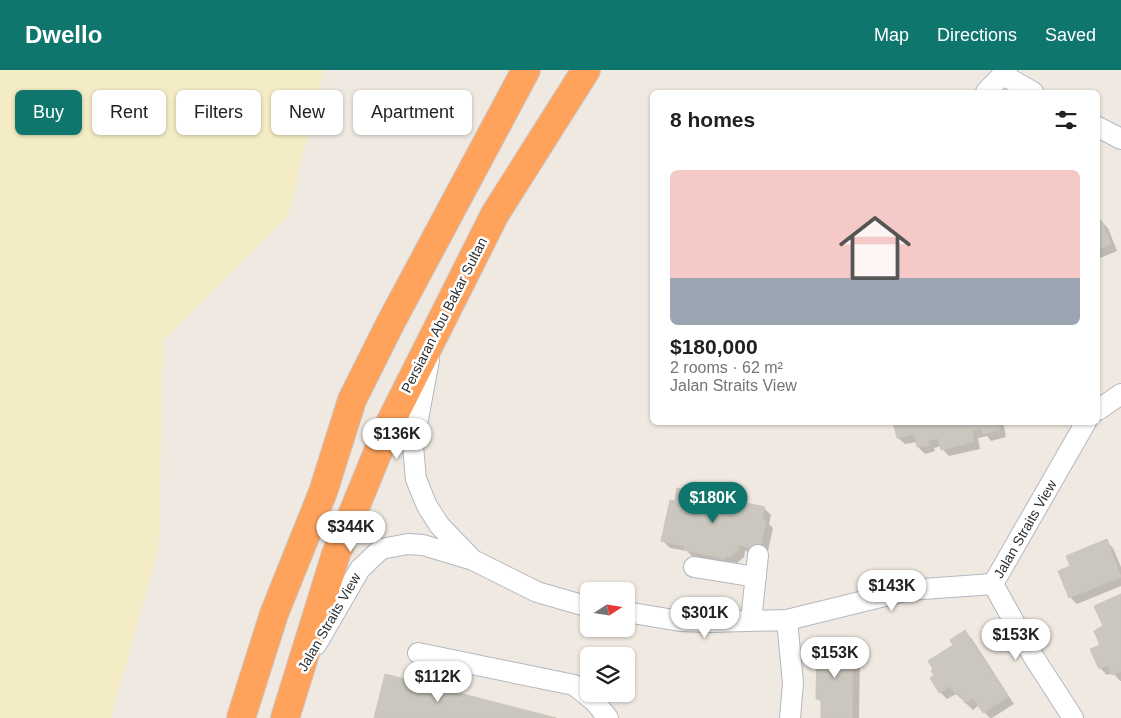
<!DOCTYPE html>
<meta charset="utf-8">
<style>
:root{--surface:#fff;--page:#f2f2f2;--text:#202124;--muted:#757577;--accent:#0f766e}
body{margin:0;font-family:Arial,sans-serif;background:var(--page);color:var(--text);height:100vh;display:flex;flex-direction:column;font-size:19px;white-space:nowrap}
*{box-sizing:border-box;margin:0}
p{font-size:16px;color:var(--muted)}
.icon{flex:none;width:28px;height:28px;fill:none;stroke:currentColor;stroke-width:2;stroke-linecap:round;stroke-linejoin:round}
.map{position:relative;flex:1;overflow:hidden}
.panel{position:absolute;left:650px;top:20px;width:450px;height:335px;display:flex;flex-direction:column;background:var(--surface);border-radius:8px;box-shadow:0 1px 4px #0004}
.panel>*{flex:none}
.guide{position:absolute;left:15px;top:20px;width:475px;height:45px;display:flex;gap:10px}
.needle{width:32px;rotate:78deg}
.tools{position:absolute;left:580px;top:512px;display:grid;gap:10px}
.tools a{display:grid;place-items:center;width:55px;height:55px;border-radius:8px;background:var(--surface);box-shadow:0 1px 4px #0004;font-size:25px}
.price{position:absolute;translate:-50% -42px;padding:0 11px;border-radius:18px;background:#fff;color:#222;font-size:16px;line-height:32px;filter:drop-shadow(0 1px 2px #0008)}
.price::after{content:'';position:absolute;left:50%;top:30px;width:15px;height:11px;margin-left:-8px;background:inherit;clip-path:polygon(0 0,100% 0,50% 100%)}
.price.selected{background:var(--accent);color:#fff}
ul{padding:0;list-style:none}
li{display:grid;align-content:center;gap:10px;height:265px;padding:0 20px}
li span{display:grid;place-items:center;height:155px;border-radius:8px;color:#555}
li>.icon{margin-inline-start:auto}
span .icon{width:90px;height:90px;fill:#fffc;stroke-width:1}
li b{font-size:21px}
h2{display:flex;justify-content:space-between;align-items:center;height:60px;padding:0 20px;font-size:21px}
.chip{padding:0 18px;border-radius:8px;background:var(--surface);box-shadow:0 1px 4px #0004;font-size:18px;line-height:45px}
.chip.selected{background:var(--accent);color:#fff}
header{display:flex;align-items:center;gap:30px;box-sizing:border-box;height:70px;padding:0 25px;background:var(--accent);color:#fff}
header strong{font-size:24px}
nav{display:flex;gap:28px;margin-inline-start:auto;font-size:18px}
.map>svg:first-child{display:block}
.sand{fill:#f3ecc5}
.shadow{fill:#0003}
.building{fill:#cbc7bf;stroke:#cbc5ba}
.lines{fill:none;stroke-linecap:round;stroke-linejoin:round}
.minor-casing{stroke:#b4b7c1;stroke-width:22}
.highway-casing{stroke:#c9c9c9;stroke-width:30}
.minor{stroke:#fff;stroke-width:20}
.highway{stroke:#ffa35c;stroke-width:28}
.labels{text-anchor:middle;stroke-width:5;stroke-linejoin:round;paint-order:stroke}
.street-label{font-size:14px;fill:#2e2e2e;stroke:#fff}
</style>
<header>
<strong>Dwello</strong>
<nav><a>Map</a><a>Directions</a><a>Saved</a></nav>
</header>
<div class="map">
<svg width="1121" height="648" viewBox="0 0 1121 648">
<rect width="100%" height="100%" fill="#efe9e1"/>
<path class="sand" d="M 0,0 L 324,0 L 288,146 L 163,271 L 159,477 L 111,648 L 0,648 Z"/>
<path class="shadow" d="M 1101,151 L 1108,158 L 1117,181 L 1098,189 L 1098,153 Z
M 894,352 L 1003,352 L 1006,367 L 991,371 L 987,366 L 978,368 L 980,379 L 949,386 L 942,379 L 941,376 L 934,378 L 935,381 L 925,384 L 918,377 L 917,372 L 905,374 L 898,368 Z
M 764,438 L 771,445 L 769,454 L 773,458 L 767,486 L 745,481 L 744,487 L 737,493 L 732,492 L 731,495 L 693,487 L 687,481 L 670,478 L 663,471 Z
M 1106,471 L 1113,478 L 1121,497 L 1121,516 L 1077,534 L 1070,527 L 1072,497 Z
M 1121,525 L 1121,611 L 1120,611 L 1113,603 L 1107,605 L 1100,598 L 1105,557 Z
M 965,562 L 972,569 L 1014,634 L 992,648 L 990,648 L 984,642 L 979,635 L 973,640 L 956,624 L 947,629 L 940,622 L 931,608 L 935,606 Z
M 853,573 L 860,580 L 859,648 L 822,648 L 822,633 L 818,628 Z"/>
<path class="building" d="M 1101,150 L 1111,174 L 1098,180 L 1098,151 Z
M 893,352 L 998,352 L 1000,360 L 983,364 L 982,359 L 972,361 L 974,372 L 941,380 L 938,368 L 928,371 L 929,375 L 917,377 L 914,364 L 897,368 Z
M 677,418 L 765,437 L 762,449 L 766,450 L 760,480 L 739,475 L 738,480 L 730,487 L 725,486 L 725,489 L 684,480 L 685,476 L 661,471 L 670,430 L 675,431 Z
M 1107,469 L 1121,507 L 1069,528 L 1058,501 L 1070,496 L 1066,486 Z
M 1121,524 L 1121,601 L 1112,605 L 1108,595 L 1099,599 L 1090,579 L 1100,575 L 1094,561 L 1103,556 L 1094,536 Z
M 965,560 L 1008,627 L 983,643 L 973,628 L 965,633 L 959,624 L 956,625 L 950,616 L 939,623 L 930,608 L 934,605 L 931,601 L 933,599 L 928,591 L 953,575 L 950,570 Z
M 817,571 L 853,571 L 852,648 L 821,648 L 821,630 L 816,629 Z
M 385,604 L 556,648 L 374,648 Z"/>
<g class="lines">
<g class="minor-casing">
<path id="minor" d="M 1003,5 L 1033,22
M 986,22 L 1007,0
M 1098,57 L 1121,69
M 429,290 L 413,376 L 416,409 L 427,436 L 440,456 L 471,488
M 1098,340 L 1121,324
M 694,497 L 756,507
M 993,514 L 1086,352
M 993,514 L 1033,586 L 1073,648
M 626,542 L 680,551 L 711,552 L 787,550 L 909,520 L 993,514
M 787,550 L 793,613 L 790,648
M 751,551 L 758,485
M 316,575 L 360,499 L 381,479 L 408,474 L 423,475 L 473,490 L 537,522 L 589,537
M 418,583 L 574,615 L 595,632 L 608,648"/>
</g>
<g class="highway-casing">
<path id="highway" d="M 241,648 L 274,544 L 323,422 L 352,330 L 390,254 L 526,0
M 285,648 L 336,484 L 389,355 L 495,144 L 586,0"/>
</g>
<use href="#minor" class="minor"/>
<use href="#highway" class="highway"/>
</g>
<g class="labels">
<g class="street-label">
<text transform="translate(444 245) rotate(-63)" y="5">Persiaran Abu Bakar Sultan</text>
<text transform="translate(1025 459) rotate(-60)" y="5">Jalan Straits View</text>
<text transform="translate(329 552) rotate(-60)" y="5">Jalan Straits View</text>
</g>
</g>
</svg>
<div class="tools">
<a><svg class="needle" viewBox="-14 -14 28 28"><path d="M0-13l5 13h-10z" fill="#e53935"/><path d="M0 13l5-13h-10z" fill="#757577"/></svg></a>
<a><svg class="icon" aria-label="layers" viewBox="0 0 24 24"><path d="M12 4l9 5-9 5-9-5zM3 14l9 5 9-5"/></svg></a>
</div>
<b class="price" style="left:397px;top:390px">$136K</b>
<b class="price selected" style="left:713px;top:454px">$180K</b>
<b class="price" style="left:351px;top:483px">$344K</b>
<b class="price" style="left:892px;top:542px">$143K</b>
<b class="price" style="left:705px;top:569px">$301K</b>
<b class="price" style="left:1016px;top:591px">$153K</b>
<b class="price" style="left:835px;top:609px">$153K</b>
<b class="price" style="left:438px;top:633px">$112K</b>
<div class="guide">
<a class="chip selected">Buy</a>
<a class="chip">Rent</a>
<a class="chip">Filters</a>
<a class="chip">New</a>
<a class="chip">Apartment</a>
</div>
<section class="panel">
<h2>8 homes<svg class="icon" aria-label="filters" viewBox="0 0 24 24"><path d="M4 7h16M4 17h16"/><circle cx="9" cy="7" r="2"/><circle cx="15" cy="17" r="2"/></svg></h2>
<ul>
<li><span style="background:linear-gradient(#f6c9c9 70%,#9aa5b1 0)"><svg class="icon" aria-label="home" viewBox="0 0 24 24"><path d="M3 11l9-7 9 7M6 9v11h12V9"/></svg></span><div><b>$180,000</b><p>2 rooms · 62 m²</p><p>Jalan Straits View</p></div></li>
</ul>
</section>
</div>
